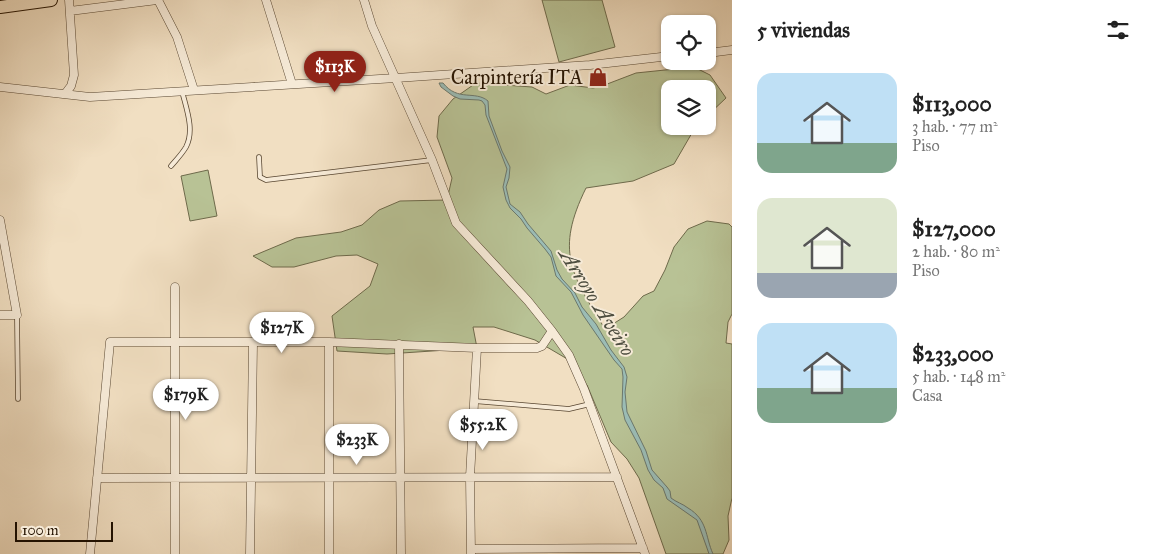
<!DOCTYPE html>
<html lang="es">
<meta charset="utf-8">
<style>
:root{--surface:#fff;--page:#f6f6f6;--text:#222;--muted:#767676;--accent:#8f2418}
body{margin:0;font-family:"IM FELL Great Primer",serif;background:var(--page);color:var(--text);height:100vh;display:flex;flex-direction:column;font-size:19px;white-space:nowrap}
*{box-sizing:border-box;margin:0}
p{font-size:16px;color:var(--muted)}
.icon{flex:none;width:28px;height:28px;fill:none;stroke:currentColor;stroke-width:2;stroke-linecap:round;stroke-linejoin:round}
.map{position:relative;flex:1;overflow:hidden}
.drawer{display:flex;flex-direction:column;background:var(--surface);width:425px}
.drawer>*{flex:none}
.controls{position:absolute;left:661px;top:15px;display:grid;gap:10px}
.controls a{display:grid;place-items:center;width:55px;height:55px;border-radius:10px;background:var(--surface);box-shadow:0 1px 4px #0004;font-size:25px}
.scale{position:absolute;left:15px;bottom:12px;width:98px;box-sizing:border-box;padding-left:5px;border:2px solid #251301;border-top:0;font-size:14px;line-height:18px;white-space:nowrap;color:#251301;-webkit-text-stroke:4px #f6ead7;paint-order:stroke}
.price{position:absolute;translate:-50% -42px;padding:0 11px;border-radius:18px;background:#fff;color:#222;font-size:16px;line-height:32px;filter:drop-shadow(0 1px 2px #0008)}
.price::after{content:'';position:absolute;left:50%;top:30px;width:15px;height:11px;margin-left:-8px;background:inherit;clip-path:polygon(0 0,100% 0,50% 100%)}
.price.on{background:var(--accent);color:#fff}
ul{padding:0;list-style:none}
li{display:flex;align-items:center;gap:15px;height:125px;padding:0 25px}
li span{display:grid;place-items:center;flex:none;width:140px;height:100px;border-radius:15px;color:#555}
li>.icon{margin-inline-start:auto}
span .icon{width:60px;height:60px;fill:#fffc;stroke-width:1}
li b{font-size:21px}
h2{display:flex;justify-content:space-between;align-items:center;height:60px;padding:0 25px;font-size:21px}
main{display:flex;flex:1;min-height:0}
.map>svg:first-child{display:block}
.green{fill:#b8c295;stroke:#6e6a4b}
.water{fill:#9bbcb5;stroke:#6c786d}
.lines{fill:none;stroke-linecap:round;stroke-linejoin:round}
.service-casing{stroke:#584631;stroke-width:5.5}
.minor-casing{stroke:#584631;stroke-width:9}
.primary-casing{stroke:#251301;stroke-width:14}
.service{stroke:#f6ead7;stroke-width:4}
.minor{stroke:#f6ead7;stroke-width:8}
.primary{stroke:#f1dfc2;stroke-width:12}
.labels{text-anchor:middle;stroke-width:4;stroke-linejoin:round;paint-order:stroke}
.poi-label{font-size:20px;fill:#251301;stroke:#f6ead7;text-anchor:end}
.water-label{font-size:21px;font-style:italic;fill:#4e4e40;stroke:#f6ead7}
</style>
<main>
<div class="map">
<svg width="732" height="554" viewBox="0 0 732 554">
<rect width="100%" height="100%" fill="#f1dfc2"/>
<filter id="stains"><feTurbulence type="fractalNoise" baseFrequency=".004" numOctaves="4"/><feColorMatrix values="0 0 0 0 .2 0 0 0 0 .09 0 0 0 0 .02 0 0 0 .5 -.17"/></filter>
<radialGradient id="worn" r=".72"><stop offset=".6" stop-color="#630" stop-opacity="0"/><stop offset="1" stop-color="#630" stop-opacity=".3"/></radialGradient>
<path class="green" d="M 542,0 L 602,0 L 615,47 L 559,62 Z
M 694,67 L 710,75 L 726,98 L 708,115 L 708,89 L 670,89 L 670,126 L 696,126 L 674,164 L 633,181 L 586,188 C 555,251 571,274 605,329 L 624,317 L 643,296 L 654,291 L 665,270 L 674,247 L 688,229 L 707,221 L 729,224 L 732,227 L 732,314 L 728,322 L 726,343 L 732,344 L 732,498 L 728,516 L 729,540 L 723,554 L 666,554 L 639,478 L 627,459 L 611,442 L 587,385 L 573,370 L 569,360 L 535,340 L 494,327 L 473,327 L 477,348 L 387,354 L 337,351 L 332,316 L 370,286 L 378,264 L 357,255 L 336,256 L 294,267 L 272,267 L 253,256 L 296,238 L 341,232 L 362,225 L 379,210 L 400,201 L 447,200 L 452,178 L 437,137 L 439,116 L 453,99 L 476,83 L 532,87 L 546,94 L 570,85 L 593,88 L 602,86 L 636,73 Z
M 208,170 L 217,216 L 190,221 L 181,176 Z"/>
<path class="water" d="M 439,83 L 443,83 C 458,102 475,90 488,101 L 489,116 L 502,151 L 510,167 L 509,178 L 506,187 L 510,204 L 520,212 L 528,224 L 551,251 L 557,270 L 562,279 L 575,293 L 582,307 L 596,324 L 611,350 L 624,367 L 627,377 L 625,392 L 627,412 L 646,451 L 652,470 L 667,487 L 670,491 L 671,498 C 676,502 683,504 688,508 C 708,520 705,536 713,554 L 709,554 L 708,551 L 697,520 L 667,499 L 663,488 L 654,480 L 648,470 L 641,450 L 625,420 L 622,407 L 623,377 L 622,369 L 614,360 L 583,315 L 571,292 L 556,276 L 551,257 L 545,249 L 527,228 L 521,219 L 510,208 L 506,200 L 503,187 L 507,169 L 486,115 L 485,105 L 482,101 L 479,100 L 460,99 L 453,96 L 441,87 Z"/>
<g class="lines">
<g class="service-casing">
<path id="service" d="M 259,157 L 260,177 L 266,180 L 432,160
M 171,166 C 176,160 182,154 186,147 C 195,130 186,108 182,91
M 17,315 L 18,399
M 474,401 L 569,409 L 590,404"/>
</g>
<g class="minor-casing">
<path id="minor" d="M 158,0 L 177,37 L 194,90
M 266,0 L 292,84
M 364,0 L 372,26 L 432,160 L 456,223 L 528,301 L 552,331 L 569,355 L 584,389 L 645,554
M 70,11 L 157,0
M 708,53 L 732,50
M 0,87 L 90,97 L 396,78 L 590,65 L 670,56
M 65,94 L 71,86 L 74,75 L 69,0
M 0,220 L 17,315 L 0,315
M 329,342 L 329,554
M 399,344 L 401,554
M 97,478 L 617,477
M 471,549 L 643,548
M 90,554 L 110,342 L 329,342 L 477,348 L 537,348 L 542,346 L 552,331
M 175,554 L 175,287
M 250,554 L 253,343
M 471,554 L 470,477 L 477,348"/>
</g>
<g class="primary-casing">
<path id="primary" d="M 0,7 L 51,0"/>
</g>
<use href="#service" class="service"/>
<use href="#minor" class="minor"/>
<use href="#primary" class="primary"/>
</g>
<defs>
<g id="shop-bare" transform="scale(1.5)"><path d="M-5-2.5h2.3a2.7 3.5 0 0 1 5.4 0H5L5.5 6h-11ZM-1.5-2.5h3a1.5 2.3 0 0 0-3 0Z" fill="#8f2418" stroke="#f6ead7" stroke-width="2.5" paint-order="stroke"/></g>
</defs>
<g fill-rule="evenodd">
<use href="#shop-bare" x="598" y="77"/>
</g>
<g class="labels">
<g class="poi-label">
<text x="583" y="84">Carpintería ITA</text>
</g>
<g class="water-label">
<text transform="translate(597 302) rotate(58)" y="7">Arroyo Aveiro</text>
</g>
</g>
<rect width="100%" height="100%" filter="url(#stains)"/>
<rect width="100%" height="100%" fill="url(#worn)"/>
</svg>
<div class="controls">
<a><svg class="icon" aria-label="locate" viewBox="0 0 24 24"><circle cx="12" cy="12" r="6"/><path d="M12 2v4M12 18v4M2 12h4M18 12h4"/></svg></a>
<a><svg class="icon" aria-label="layers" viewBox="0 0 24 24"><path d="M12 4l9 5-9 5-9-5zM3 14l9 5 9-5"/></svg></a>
</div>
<div class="scale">100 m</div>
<b class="price on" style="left:335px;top:93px">$113K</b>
<b class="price" style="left:282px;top:354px">$127K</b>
<b class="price" style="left:186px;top:421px">$179K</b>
<b class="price" style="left:483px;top:451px">$55.2K</b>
<b class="price" style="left:357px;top:466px">$233K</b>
</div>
<section class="drawer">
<h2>5 viviendas<svg class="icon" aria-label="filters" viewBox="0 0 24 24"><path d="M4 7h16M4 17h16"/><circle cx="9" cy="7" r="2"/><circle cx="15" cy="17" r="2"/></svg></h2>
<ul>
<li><span style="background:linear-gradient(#bfe0f5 70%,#7fa58c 0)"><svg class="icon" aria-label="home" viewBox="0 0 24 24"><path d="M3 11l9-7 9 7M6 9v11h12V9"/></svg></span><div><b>$113,000</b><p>3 hab. · 77 m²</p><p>Piso</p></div></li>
<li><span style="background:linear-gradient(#dfe7d0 75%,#9aa5b1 0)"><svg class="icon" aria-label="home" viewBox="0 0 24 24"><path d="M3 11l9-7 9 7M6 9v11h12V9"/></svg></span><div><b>$127,000</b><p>2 hab. · 80 m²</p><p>Piso</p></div></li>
<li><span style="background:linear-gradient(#bfe0f5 65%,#7fa58c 0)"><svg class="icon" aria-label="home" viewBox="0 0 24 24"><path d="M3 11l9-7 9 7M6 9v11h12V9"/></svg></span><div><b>$233,000</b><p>5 hab. · 148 m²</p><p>Casa</p></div></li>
</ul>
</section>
</main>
